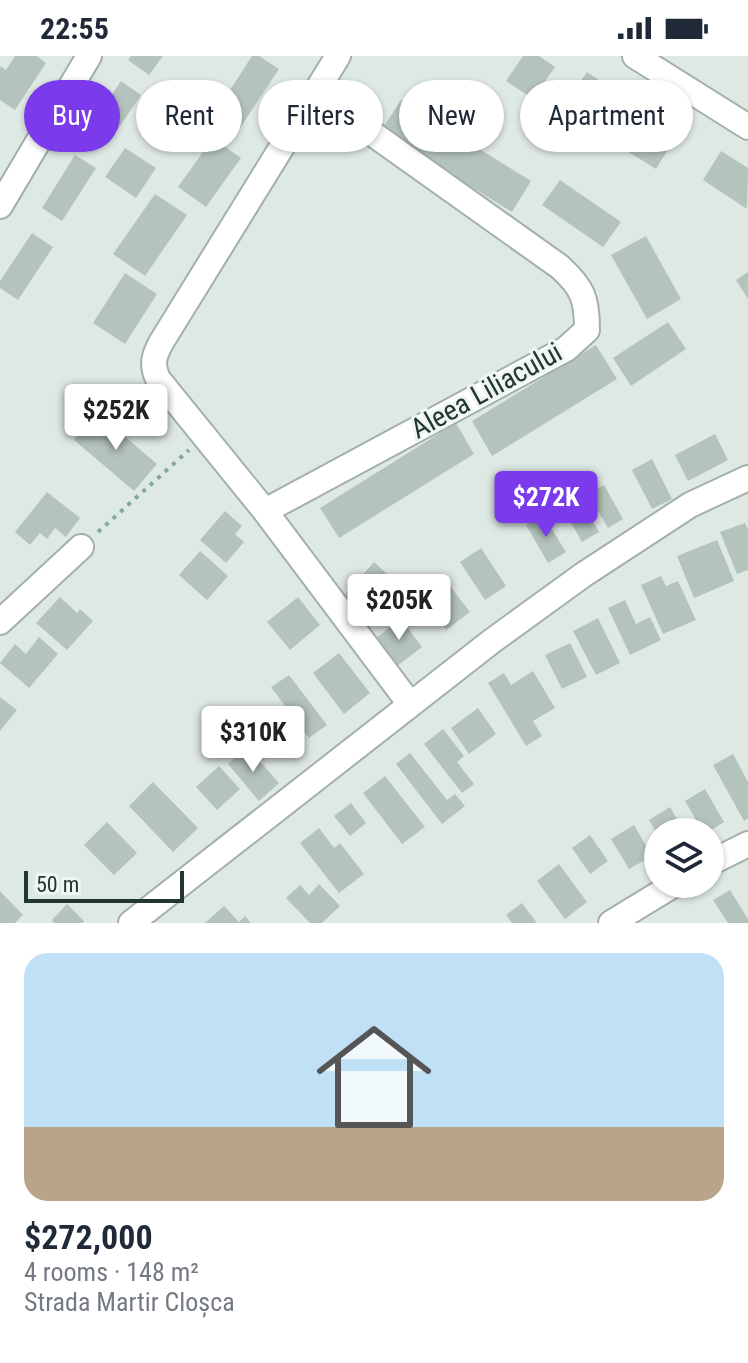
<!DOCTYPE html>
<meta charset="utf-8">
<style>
:root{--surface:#fff;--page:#f2f2f3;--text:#1f2937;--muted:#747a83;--accent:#7c3aed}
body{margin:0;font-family:"Roboto Condensed",sans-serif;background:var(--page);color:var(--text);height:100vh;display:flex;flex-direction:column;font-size:30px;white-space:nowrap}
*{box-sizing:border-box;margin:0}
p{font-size:26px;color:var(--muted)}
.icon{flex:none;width:44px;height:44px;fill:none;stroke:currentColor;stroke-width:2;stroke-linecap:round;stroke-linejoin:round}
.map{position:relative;height:867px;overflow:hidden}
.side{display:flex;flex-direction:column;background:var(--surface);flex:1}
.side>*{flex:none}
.guide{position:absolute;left:24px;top:24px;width:700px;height:72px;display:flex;gap:16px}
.fabs{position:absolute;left:644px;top:762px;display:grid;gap:16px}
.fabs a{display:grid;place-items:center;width:80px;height:80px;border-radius:50%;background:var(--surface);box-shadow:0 2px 6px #0004;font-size:40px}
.scale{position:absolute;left:24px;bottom:20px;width:160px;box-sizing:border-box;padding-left:8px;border:4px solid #223730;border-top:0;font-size:22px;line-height:28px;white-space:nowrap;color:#223730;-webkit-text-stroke:6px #eff6f2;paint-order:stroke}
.price{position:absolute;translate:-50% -68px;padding:0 18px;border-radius:8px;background:#fff;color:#222;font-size:26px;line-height:52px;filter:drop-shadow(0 2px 4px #0008)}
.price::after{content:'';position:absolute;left:50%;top:48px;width:24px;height:18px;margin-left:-12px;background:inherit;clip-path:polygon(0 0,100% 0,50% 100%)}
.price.on{background:var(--accent);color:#fff}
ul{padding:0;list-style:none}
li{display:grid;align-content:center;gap:16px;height:424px;padding:0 24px}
li span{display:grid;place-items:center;height:248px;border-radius:24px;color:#555}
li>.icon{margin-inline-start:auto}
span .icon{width:144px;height:144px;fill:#fffc;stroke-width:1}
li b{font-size:34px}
.tag{padding:0 28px;border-radius:36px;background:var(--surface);box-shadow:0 2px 6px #0004;font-size:28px;line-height:72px}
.tag.on{background:var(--accent);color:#fff}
.status{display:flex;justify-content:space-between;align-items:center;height:56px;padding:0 40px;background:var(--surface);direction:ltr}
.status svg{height:22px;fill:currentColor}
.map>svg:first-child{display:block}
.building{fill:#b5c3bd}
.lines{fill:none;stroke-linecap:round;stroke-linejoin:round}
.minor-casing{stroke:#a3b0aa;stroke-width:28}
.path{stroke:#83a99a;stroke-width:4;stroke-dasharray:4 6;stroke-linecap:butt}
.minor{stroke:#fff;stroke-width:24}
.labels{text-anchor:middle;stroke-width:6;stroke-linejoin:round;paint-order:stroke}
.street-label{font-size:28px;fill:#223730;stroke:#eff6f2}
</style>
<div class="status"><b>22:55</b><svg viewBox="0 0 49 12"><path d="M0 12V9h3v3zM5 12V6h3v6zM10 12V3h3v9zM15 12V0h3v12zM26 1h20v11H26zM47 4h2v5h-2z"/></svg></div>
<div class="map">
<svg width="748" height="867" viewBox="0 0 748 867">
<rect width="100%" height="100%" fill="#dfe9e4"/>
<path class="building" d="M 15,0 L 37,0 L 46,7 L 15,54 L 0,44 L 0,10 L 6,14 Z
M 131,0 L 163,0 L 149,19 L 128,4 Z
M 252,0 L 259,0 L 279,13 L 238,75 L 214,59 Z
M 523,0 L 539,0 L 555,11 L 533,43 L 506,25 Z
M 587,16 L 615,35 L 606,49 L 614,55 L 604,69 L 567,44 Z
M 121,25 L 141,39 L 107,89 L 87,76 Z
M 401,44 L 531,125 L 512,156 L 381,75 Z
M 636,58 L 675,82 L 656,113 L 617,89 Z
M 213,82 L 241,102 L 206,151 L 178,131 Z
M 125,92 L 156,112 L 136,142 L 105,121 Z
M 721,95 L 748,112 L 747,153 L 703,124 Z
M 75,99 L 96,112 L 62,165 L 42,152 Z
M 560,124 L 621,166 L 603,191 L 542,149 Z
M 155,138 L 187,159 L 145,220 L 113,198 Z
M 32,177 L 53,191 L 18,244 L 0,232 L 0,225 Z
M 646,180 L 681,243 L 647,263 L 611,199 Z
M 748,216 L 748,243 L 736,224 Z
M 125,217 L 157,238 L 125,288 L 93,267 Z
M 668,266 L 686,293 L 631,330 L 613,302 Z
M 596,289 L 617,323 L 492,400 L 472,365 Z
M 97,357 L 157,408 L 134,435 L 74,384 Z
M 456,367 L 474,398 L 339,482 L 320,452 Z
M 715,378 L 728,404 L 688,425 L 675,399 Z
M 652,403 L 672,443 L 652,453 L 632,414 Z
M 604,429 L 623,463 L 608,472 L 588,438 Z
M 47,436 L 80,462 L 66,481 L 55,472 L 47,483 L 40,477 L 30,489 L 15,476 Z
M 581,444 L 599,476 L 582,486 L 564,454 Z
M 225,455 L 242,470 L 235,478 L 244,486 L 226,507 L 200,484 Z
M 543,459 L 566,496 L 548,507 L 526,469 Z
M 745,467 L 748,474 L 748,514 L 737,518 L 720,476 Z
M 717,484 L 734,525 L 694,542 L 677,500 Z
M 481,492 L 506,530 L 485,544 L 460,506 Z
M 200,495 L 228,520 L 207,544 L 179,519 Z
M 374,506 L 398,528 L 376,553 L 367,545 L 359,555 L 344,540 Z
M 661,520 L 666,530 L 678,525 L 696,564 L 663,578 L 641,529 Z
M 450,530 L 470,556 L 446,574 L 436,560 L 431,564 L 421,551 Z
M 60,541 L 77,557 L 80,553 L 93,565 L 67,594 L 36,567 Z
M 298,541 L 320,569 L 290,594 L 267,566 Z
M 625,544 L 636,568 L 650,561 L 661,584 L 630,599 L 608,552 Z
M 598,562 L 620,607 L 596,619 L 573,575 Z
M 401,563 L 422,591 L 397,610 L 376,582 Z
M 39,581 L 58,598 L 29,632 L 0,607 L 15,588 L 26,598 Z
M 570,587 L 587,621 L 562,633 L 545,599 Z
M 339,597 L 370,637 L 344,658 L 313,617 Z
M 533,615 L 555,652 L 533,665 L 542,680 L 526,690 L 488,627 L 504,617 L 511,629 Z
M 289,619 L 327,669 L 309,682 L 271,631 Z
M 0,641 L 17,654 L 0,675 Z
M 478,652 L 496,678 L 469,698 L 451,672 Z
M 443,673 L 464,700 L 457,706 L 474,728 L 462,737 L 424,688 Z
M 247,691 L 279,727 L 259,745 L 228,708 Z
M 410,697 L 447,744 L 455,738 L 465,750 L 442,768 L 396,708 Z
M 733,698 L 748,726 L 748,762 L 744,765 L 713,709 Z
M 219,710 L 240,733 L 217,754 L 196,731 Z
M 385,720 L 425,771 L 402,788 L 363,737 Z
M 153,726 L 198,772 L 173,796 L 129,750 Z
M 705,733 L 724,766 L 708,776 L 703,776 L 685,745 Z
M 351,747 L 366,767 L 350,780 L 334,760 Z
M 670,751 L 685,776 L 656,776 L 649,764 Z
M 107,766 L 137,797 L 114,819 L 84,789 Z
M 634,769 L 652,800 L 629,813 L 611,783 Z
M 319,772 L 334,792 L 340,787 L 364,818 L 339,837 L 300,787 Z
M 590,779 L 608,805 L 590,818 L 572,792 Z
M 559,808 L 587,846 L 565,863 L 537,825 Z
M 319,828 L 340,850 L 322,867 L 310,867 L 286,842 L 300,829 L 309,839 Z
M 730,834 L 748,863 L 748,867 L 728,867 L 713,844 Z
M 0,835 L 23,859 L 15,867 L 0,867 Z
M 522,847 L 537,867 L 512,867 L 506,859 Z
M 67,848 L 84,865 L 83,867 L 54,867 L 52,864 Z
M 224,850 L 239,866 L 245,860 L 251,867 L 205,867 Z"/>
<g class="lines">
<g class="minor-casing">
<path id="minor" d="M 338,0 L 162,285 C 154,299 151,308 158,323 L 265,455 L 410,648
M 635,0 L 748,71
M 0,150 L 89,0
M 265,455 L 566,293 L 587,274 C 587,243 583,232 560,211 L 314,36
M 0,566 L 81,491
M 710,807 L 748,788
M 131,867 L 492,585 L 583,519 L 690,449 L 748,422
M 611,867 L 675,828"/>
</g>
<path class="path" d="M 98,476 L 189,394"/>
<use href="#minor" class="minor"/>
</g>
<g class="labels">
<g class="street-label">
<text transform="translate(486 334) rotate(-29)" y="10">Aleea Liliacului</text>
</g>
</g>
</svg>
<div class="fabs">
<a><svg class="icon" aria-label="layers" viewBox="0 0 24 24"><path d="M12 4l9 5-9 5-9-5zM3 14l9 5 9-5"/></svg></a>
</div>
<div class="scale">50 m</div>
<b class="price" style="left:116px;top:396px">$252K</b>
<b class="price on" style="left:546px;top:483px">$272K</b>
<b class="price" style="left:399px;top:586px">$205K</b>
<b class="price" style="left:253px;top:718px">$310K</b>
<div class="guide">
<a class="tag on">Buy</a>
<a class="tag">Rent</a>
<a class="tag">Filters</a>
<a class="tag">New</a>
<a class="tag">Apartment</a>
</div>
</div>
<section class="side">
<ul>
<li><span style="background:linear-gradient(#bfe0f5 70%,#b9a48a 0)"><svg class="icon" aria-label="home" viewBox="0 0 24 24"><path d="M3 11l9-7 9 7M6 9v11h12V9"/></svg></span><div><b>$272,000</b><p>4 rooms · 148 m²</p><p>Strada Martir Cloșca</p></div></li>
</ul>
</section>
